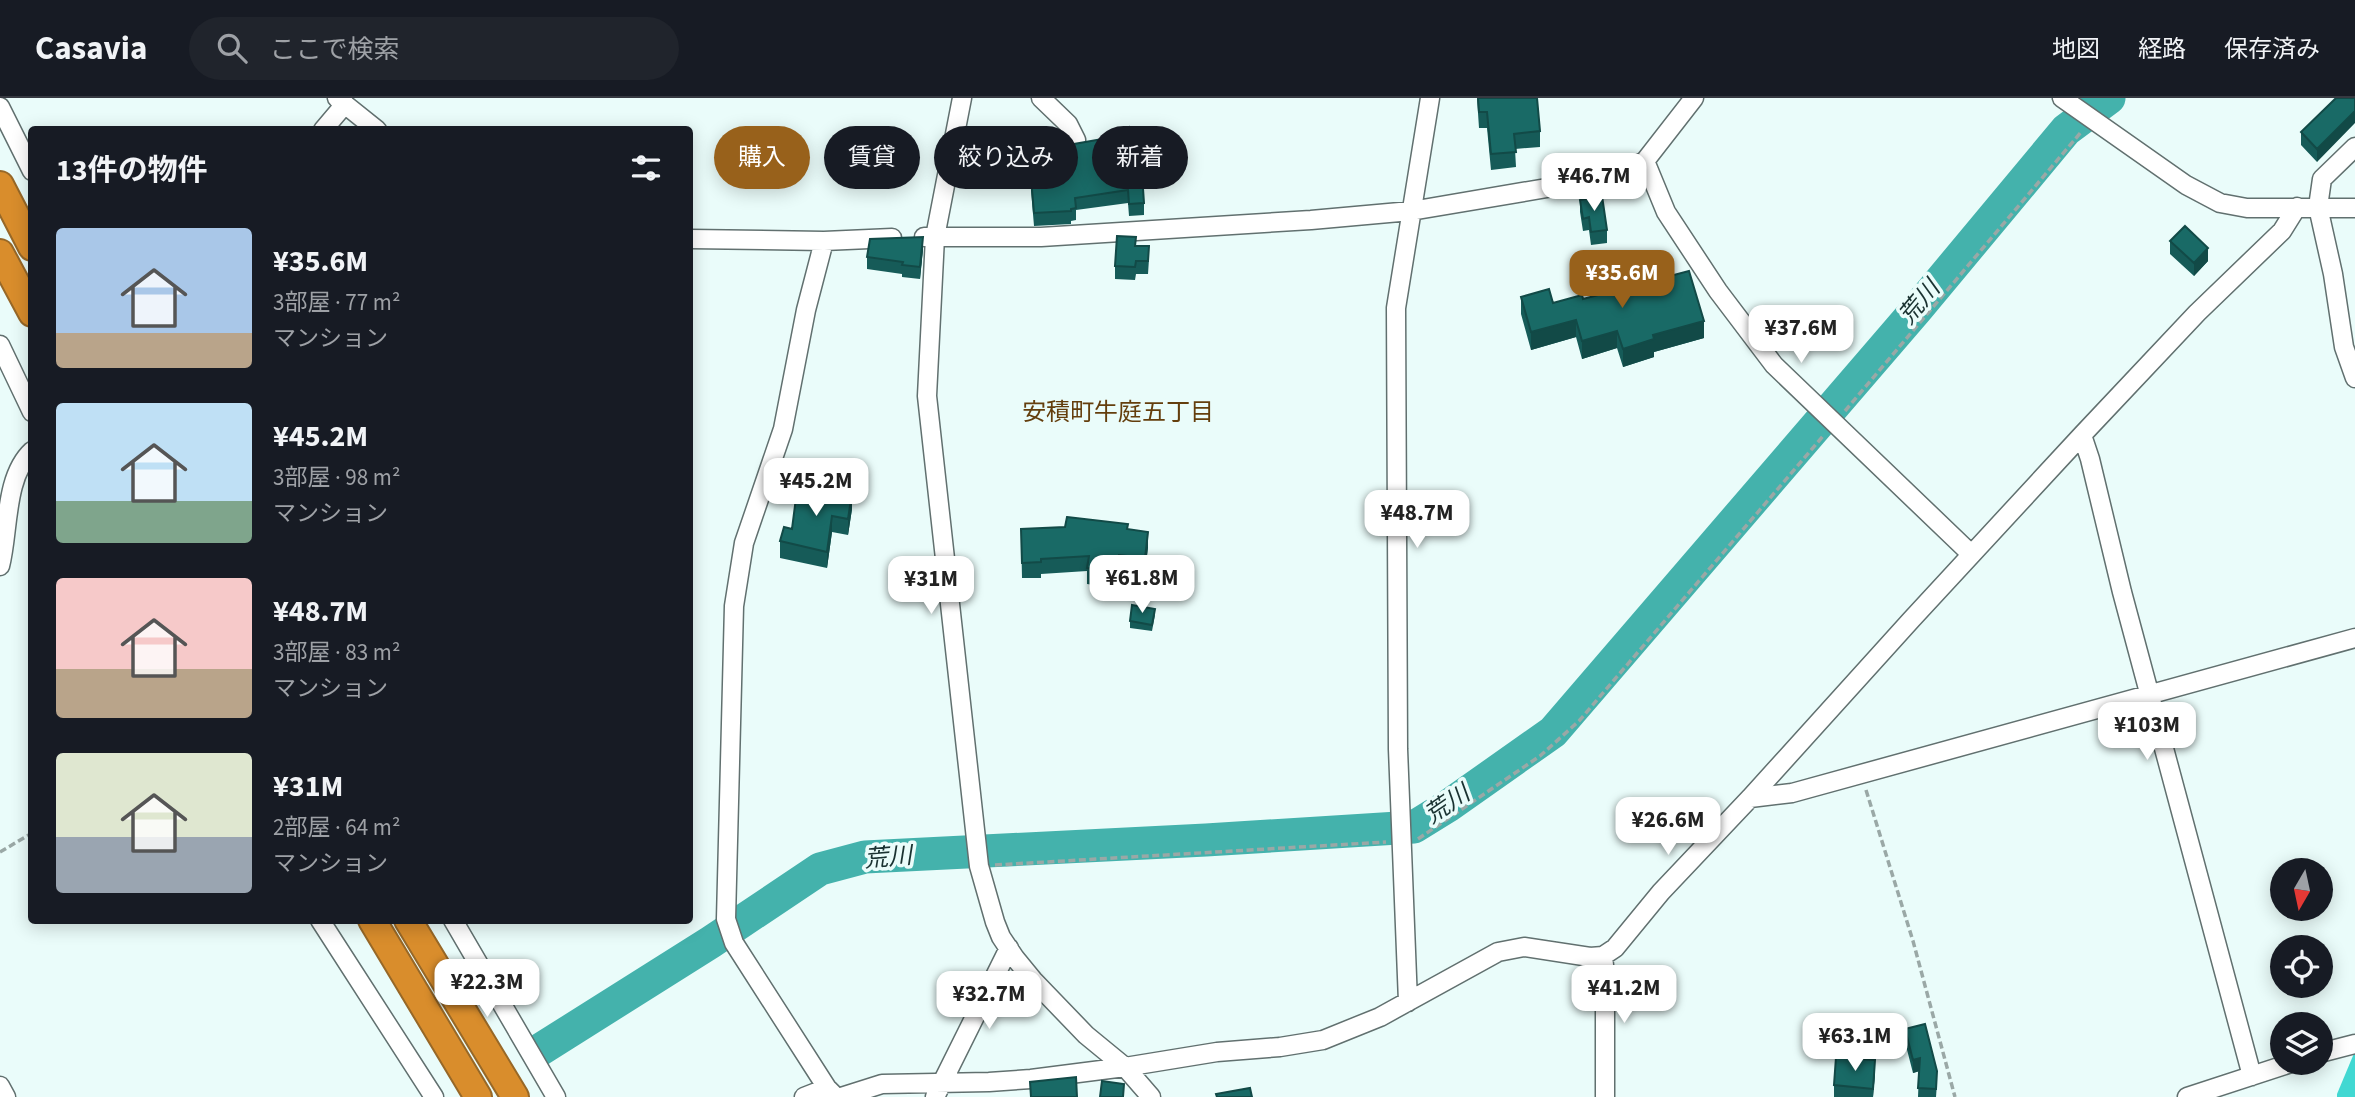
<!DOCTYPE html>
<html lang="ja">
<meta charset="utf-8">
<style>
:root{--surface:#171b24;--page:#20242c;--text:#f1f3f6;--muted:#9ea1a6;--line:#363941;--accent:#98611b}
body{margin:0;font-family:"Source Sans 3","Noto Sans JP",sans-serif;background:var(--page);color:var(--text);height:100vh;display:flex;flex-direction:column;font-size:26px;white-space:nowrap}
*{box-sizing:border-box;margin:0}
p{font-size:23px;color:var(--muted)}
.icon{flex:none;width:38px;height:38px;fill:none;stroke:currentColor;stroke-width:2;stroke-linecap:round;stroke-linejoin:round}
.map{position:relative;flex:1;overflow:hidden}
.details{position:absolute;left:28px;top:28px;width:665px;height:798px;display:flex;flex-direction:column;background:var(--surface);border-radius:7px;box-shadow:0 4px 18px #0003}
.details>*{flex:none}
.banner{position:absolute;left:714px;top:28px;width:665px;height:63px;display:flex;gap:14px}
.needle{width:46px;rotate:189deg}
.fabs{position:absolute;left:2270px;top:760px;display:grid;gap:14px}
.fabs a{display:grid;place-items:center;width:63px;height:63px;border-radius:50%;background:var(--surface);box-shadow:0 4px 18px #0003;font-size:35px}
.price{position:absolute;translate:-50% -60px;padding:0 16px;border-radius:14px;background:#fff;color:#222;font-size:23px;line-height:46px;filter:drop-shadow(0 2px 4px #0008)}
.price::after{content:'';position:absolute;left:50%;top:42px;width:21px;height:16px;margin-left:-10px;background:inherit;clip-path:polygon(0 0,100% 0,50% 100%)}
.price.active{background:var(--accent);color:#fff}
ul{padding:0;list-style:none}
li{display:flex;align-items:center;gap:21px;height:175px;padding:0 28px}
li span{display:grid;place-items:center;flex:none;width:196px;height:140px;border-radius:7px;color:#555}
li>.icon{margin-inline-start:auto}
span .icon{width:84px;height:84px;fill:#fffc;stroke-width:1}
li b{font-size:30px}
h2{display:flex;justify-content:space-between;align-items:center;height:84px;padding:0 28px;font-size:30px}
.pill{padding:0 24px;border-radius:32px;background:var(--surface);box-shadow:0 4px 18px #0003;font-size:24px;line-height:63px}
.pill.active{background:var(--accent);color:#fff}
header{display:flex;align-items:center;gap:42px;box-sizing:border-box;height:98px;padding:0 35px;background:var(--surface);border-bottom:2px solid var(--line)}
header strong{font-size:33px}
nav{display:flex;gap:38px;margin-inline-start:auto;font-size:24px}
.search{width:490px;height:63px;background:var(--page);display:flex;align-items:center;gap:18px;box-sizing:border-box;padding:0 24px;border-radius:38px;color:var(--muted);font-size:26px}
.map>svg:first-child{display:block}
.forest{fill:#41d8d2}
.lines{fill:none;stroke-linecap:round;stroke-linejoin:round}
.river{stroke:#44b2ac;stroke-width:33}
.minor-casing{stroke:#61706f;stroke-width:21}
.highway-casing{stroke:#976828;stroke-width:30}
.path{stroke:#9aa8a6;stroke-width:3.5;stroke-dasharray:7 3.5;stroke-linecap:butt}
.minor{stroke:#fff;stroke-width:18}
.highway{stroke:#d98d2c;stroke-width:26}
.wall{fill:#165b58}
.shaded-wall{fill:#124a47}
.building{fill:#196a66;stroke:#124a47;stroke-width:2}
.labels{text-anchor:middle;stroke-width:7;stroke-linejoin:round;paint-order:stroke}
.water-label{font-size:24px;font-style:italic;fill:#1a3231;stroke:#eafcfa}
.neighbourhood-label{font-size:24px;fill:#643e0d;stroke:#eafcfa}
</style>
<header>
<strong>Casavia</strong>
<div class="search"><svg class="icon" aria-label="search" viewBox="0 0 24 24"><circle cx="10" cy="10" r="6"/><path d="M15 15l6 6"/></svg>ここで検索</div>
<nav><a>地図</a><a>経路</a><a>保存済み</a></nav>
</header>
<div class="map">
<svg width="2355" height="999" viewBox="0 0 2355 999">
<rect width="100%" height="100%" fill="#eafcfa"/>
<path class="forest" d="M 2355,953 L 2355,999 L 2337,999 L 2337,996 Z"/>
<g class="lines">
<path class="river" d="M 538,953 L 711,844 L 820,771 L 865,759 L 1206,742 L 1414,729 L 1448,708 L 1553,634 L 1917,211 L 2066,32 L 2109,0"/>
<g class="minor-casing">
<path id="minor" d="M 337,0 L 377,32
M 962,0 L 935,139 L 927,298 L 979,768 L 995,824 L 1001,839 L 1015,860 L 1033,882 L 1086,937 L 1125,969 L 1151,999
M 1041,0 L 1068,26 L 1076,42
M 2062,0 L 2186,87 L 2220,105 L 2247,110 L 2355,110
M 0,9 L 32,73
M 323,32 L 345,6
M 2355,49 L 2322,81 L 2318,109 L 2333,176 L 2344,249 L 2355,280
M 1645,63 L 1666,114 L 1718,193 L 1774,267 L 1971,456
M 924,139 L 1041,139 L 1311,122 L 1411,113 L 1582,84 L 1625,72 L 1645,63 L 1694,0
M 690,141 L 824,143 L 892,140
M 824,143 L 806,212 L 783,331 L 744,445 L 734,508 L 726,821 L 734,845 L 827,990 L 836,999
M 0,247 L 32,314
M 2082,337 L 2090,361 L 2122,494 L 2252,978
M 0,468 C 9,434 4,379 32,353
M 1750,700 L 1792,695 L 2355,540
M 320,822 L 434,999
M 453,822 L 556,999
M 1603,858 L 1605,877 L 1605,999
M 1408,904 L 1398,651 L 1396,210 L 1430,0
M 2320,955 L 2355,946
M 0,988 L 6,999
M 804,999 L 827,990
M 841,999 L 882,986 L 989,984 L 1031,981 L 1125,969 L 1217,954 L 1280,949 L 1323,942 L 1380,919 L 1498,854 L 1524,849 L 1590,859 L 1603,858 L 1615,850 L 1661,794 L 1750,700 L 1911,522 L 2082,337 L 2197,215 L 2282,133 L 2297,109
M 935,999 L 1009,850
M 2187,999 L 2294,964"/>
</g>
<g class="highway-casing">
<path id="highway" d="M 0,87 L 32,149
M 0,155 L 32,215
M 372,822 L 478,999
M 408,822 L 515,999"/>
</g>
<path class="path" d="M 1845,313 L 2082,33
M 1866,692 L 1913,843 L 1955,999
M 1418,741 L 1540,658 L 1579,623 L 1824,337
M 0,754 L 32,735
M 995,767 L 1386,744"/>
<use href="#minor" class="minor"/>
<use href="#highway" class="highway"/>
</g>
<path class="wall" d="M 1477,0 L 1540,33 L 1540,49 L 1515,51 L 1516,69 L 1491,72 L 1487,30 L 1479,30 Z
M 2336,0 L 2317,64 L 2301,47 L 2301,34 Z
M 1113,32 L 1132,47 L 1132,60 L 1123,61 L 1125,78 L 1144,105 L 1144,117 L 1129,118 L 1128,105 L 1076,112 L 1076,122 L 1071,123 L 1071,126 L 1034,128 L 1030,80 L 1025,81 L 1022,60 L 1022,47 L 1068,47 L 1113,39 Z
M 1580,102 L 1607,132 L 1607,145 L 1591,147 L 1589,132 L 1583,133 L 1580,114 Z
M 2170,143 L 2208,163 L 2194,178 L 2170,156 Z
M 1136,148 L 1149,161 L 1148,176 L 1136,176 L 1135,182 L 1115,181 L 1115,168 Z
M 923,151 L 920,181 L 902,179 L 902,176 L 867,171 L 867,159 Z
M 1521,199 L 1553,205 L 1583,201 L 1704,240 L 1654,254 L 1654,259 L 1623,269 L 1617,250 L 1582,261 L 1576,239 L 1531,252 L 1521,216 Z
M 852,411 L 848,437 L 832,434 L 827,470 L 780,460 L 780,443 L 792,431 Z
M 1021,431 L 1128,431 L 1148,449 L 1145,475 L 1119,472 L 1117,485 L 1109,484 L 1108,489 L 1087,486 L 1087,473 L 1041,476 L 1041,480 L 1022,480 Z
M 1155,517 L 1152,533 L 1130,530 L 1130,523 Z
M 1905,931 L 1937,985 L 1936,999 L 1918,999 L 1919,973 L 1913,975 L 1905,944 Z
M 1875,975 L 1873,999 L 1834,999 L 1834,987 Z"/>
<path class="shaded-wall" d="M 2355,13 L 2355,25 L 2317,64 L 2317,51 Z
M 923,139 L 923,151 L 920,181 L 920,169 Z
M 2208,150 L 2208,163 L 2194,178 L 2194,165 Z
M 1576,222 L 1576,239 L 1531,252 L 1531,234 Z
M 1704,223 L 1704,240 L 1654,254 L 1654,259 L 1623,269 L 1623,251 L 1653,237 Z
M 1617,233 L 1617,250 L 1582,261 L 1582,243 Z
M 852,395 L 852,411 L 848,437 L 848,421 Z
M 832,418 L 832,434 L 827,470 L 827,454 Z
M 1148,434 L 1148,449 L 1145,475 L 1145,460 Z
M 1119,457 L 1119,472 L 1117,485 L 1117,470 Z
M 1920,960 L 1920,973 L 1913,975 L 1913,962 Z
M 1875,962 L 1875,975 L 1873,999 L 1873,991 Z"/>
<path class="building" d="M 1478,0 L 1537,0 L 1540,33 L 1514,36 L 1516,54 L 1491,56 L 1487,14 L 1479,14 Z
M 2336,0 L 2355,0 L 2355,13 L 2317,51 L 2301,34 Z
M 1129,29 L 1132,47 L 1121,49 L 1125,78 L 1142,76 L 1144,105 L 1129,106 L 1128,92 L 1075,100 L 1076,110 L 1071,111 L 1071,113 L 1034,115 L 1030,68 L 1025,68 L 1022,47 L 1068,42 L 1068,47 L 1114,39 L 1113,32 Z
M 1602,98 L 1607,132 L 1591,134 L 1589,119 L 1583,121 L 1580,102 Z
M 2185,128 L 2208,150 L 2194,165 L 2170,143 Z
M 1117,138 L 1136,139 L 1135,148 L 1149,148 L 1148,163 L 1136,163 L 1135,169 L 1115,168 Z
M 923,139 L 920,169 L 902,167 L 903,164 L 867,159 L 870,141 Z
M 1689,173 L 1704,223 L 1653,237 L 1654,241 L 1623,251 L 1617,233 L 1582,243 L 1576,222 L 1531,234 L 1521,199 L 1549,191 L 1553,205 L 1582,197 L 1583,201 Z
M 818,390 L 852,395 L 848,421 L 832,418 L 827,454 L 780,443 L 784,429 L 792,431 L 797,392 L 817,394 Z
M 1067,419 L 1128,426 L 1127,431 L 1148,434 L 1145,460 L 1119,457 L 1117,470 L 1109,469 L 1108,474 L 1087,470 L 1089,458 L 1041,461 L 1041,464 L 1022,465 L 1021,431 L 1065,429 Z
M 1132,507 L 1155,511 L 1152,527 L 1130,523 Z
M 1925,926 L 1937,973 L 1936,991 L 1918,990 L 1920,960 L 1913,962 L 1905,931 Z
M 1836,959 L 1875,962 L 1873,991 L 1834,987 Z
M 1076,979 L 1077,999 L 1031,999 L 1030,984 Z
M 1102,983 L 1124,986 L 1123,999 L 1100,999 Z
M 1250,990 L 1252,999 L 1217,999 L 1216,996 Z"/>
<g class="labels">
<g class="water-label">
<text transform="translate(1919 204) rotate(-50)" y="8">荒川</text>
<text transform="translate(1447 706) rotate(-34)" y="8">荒川</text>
<text transform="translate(888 759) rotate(-5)" y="8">荒川</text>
</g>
<g class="neighbourhood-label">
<text x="1118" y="322">安積町牛庭五丁目</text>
</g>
</g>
</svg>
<div class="fabs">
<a><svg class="needle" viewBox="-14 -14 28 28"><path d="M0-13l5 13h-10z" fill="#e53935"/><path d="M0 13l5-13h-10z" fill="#9ea1a6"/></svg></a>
<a><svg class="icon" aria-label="locate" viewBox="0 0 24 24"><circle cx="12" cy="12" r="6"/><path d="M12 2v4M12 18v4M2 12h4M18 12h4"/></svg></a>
<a><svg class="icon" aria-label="layers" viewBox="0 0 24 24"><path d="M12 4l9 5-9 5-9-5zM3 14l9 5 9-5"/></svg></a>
</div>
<b class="price" style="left:1594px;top:115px">¥46.7M</b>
<b class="price active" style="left:1622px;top:212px">¥35.6M</b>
<b class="price" style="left:1801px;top:267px">¥37.6M</b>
<b class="price" style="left:816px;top:420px">¥45.2M</b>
<b class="price" style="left:1417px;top:452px">¥48.7M</b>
<b class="price" style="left:1142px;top:517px">¥61.8M</b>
<b class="price" style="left:931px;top:518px">¥31M</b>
<b class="price" style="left:2147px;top:664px">¥103M</b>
<b class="price" style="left:1668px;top:759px">¥26.6M</b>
<b class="price" style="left:487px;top:921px">¥22.3M</b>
<b class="price" style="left:1624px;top:927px">¥41.2M</b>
<b class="price" style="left:989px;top:933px">¥32.7M</b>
<b class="price" style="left:1855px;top:975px">¥63.1M</b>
<div class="banner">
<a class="pill active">購入</a>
<a class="pill">賃貸</a>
<a class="pill">絞り込み</a>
<a class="pill">新着</a>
</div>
<section class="details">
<h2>13件の物件<svg class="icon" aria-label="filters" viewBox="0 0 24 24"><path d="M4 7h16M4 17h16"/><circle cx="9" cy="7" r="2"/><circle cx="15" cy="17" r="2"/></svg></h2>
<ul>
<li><span style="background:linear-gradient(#a9c7e8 75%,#b9a48a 0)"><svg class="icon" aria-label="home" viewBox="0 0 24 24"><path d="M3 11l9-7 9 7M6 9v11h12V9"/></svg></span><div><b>¥35.6M</b><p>3部屋 · 77 m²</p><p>マンション</p></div></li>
<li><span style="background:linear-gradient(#bfe0f5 70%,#7fa58c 0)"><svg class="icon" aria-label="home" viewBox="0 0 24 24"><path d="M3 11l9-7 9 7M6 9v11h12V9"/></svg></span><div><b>¥45.2M</b><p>3部屋 · 98 m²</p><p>マンション</p></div></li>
<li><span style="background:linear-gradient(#f6c9c9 65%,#b9a48a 0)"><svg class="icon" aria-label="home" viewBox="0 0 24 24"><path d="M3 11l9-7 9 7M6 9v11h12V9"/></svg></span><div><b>¥48.7M</b><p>3部屋 · 83 m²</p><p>マンション</p></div></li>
<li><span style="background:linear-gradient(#dfe7d0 60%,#9aa5b1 0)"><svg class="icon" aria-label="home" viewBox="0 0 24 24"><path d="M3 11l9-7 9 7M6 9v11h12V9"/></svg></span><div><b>¥31M</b><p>2部屋 · 64 m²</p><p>マンション</p></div></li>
</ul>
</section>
</div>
